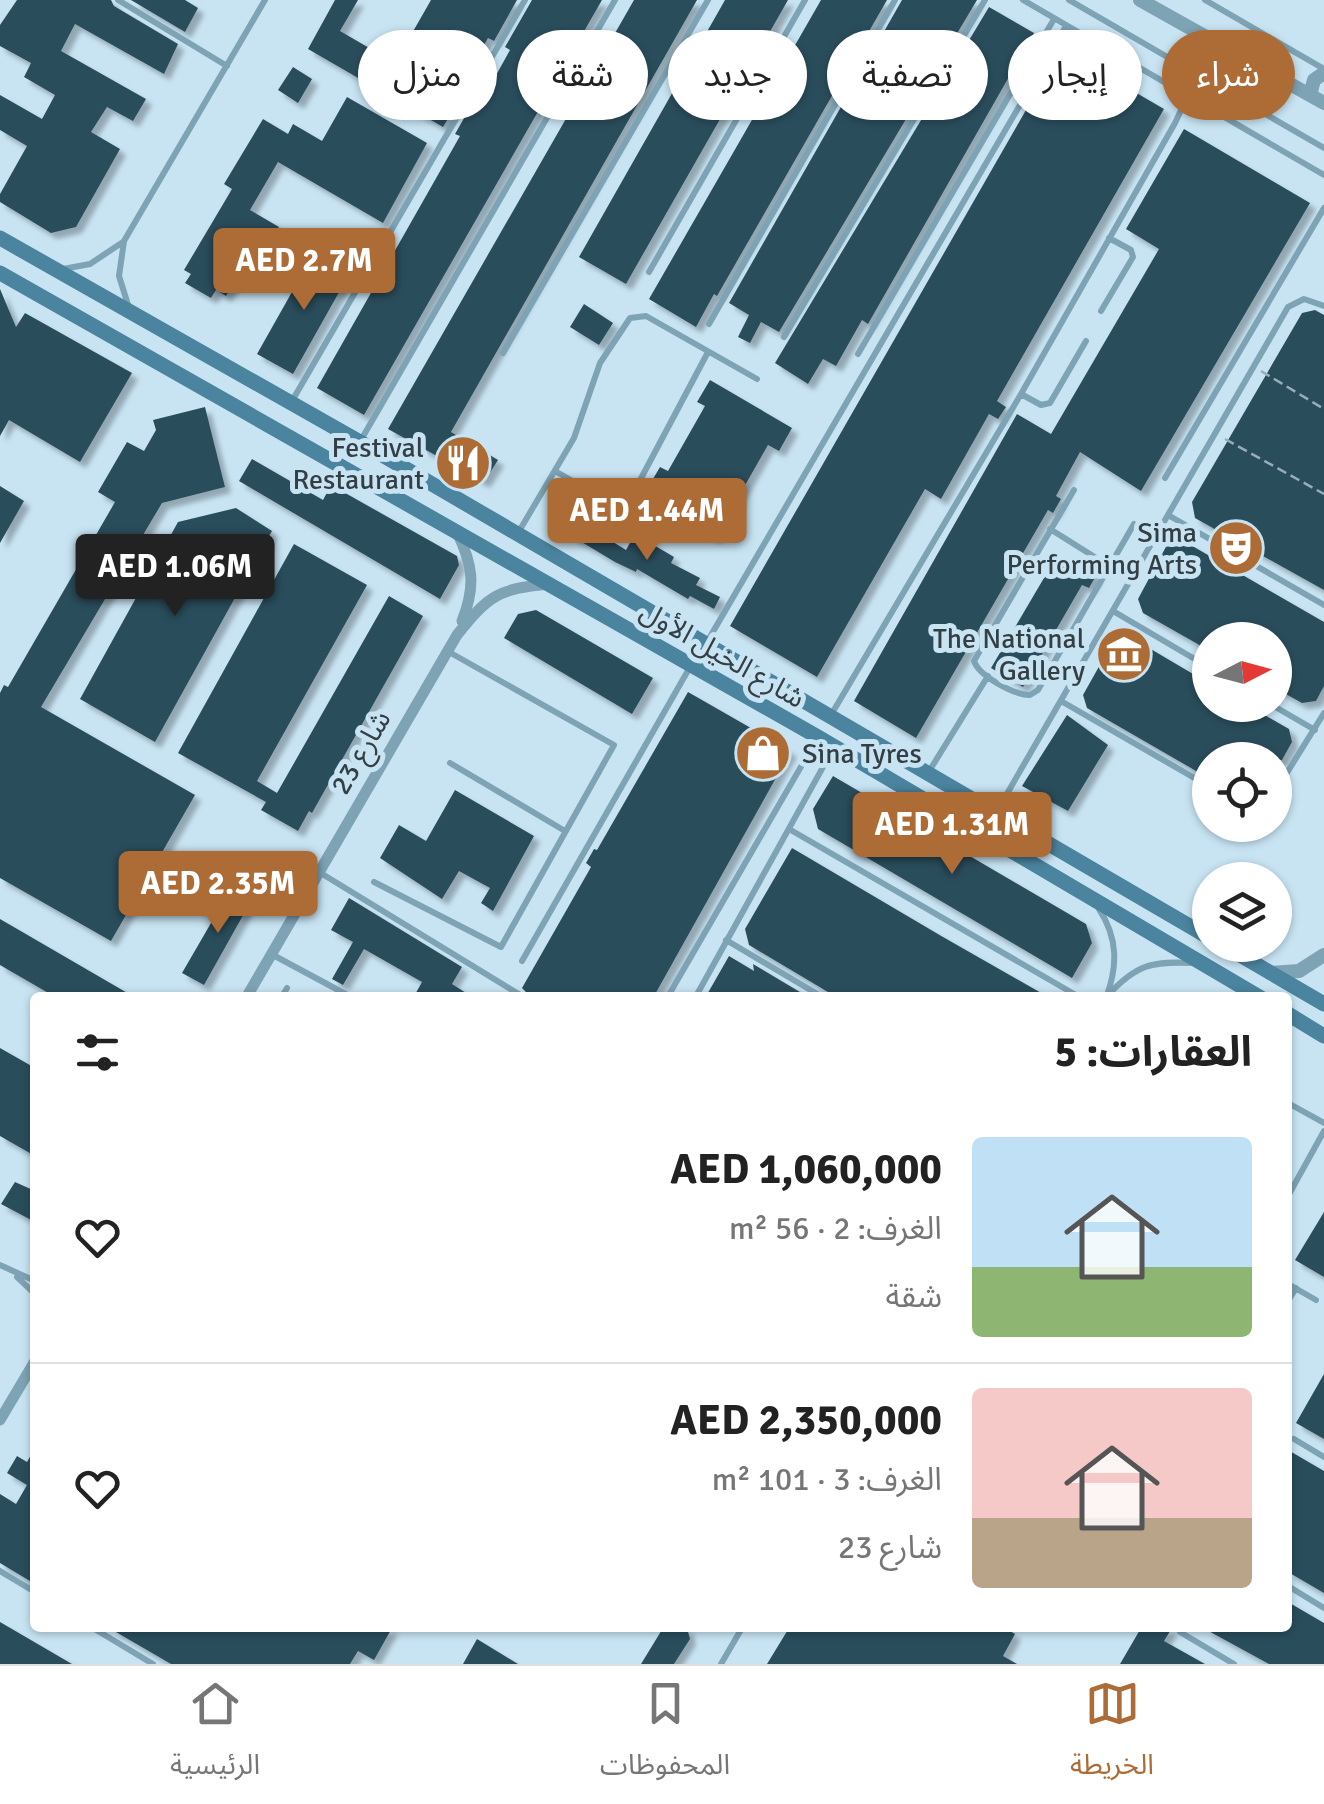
<!DOCTYPE html>
<html lang="ar">
<meta charset="utf-8">
<style>
:root{--surface:#fff;--page:#f6f6f6;--text:#222;--muted:#767676;--line:#e0e0e0;--accent:#ad6c35}
body{margin:0;font-family:Signika,"Noto Sans Arabic",sans-serif;background:var(--page);color:var(--text);direction:rtl;height:100vh;display:flex;flex-direction:column;font-size:38px;white-space:nowrap}
*{box-sizing:border-box;margin:0}
p{font-size:32px;color:var(--muted)}
.icon{flex:none;width:55px;height:55px;fill:none;stroke:currentColor;stroke-width:2;stroke-linecap:round;stroke-linejoin:round}
.map{position:relative;flex:1;overflow:hidden;direction:ltr}
.sheet{position:absolute;left:30px;top:992px;width:1262px;height:640px;display:flex;flex-direction:column;background:var(--surface);border-radius:10px;box-shadow:0 2px 8px #0004;direction:rtl}
.sheet>*{flex:none}
.guide{position:absolute;left:30px;top:30px;width:1265px;height:90px;direction:rtl;display:flex;gap:20px}
.needle{width:65px;rotate:84deg}
.tools{position:absolute;left:1192px;top:622px;display:grid;gap:20px}
.tools a{display:grid;place-items:center;width:100px;height:100px;border-radius:50%;background:var(--surface);box-shadow:0 2px 8px #0004;font-size:50px}
.price{position:absolute;translate:-50% -85px;padding:0 22px;border-radius:10px;background:var(--accent);color:#fff;font-size:32px;line-height:65px;filter:drop-shadow(0 2px 5px #0008)}
.price::after{content:'';position:absolute;left:50%;top:60px;width:30px;height:22px;margin-left:-15px;background:inherit;clip-path:polygon(0 0,100% 0,50% 100%)}
.price.on{background:#222;color:#fff}
ul{padding:0;list-style:none}
li{display:flex;align-items:center;gap:30px;height:250px;padding:0 40px}
li+li{border-top:2px solid var(--line)}
li span{display:grid;place-items:center;flex:none;width:280px;height:200px;border-radius:10px;color:#555}
li>.icon{margin-inline-start:auto}
span .icon{width:120px;height:120px;fill:#fffc;stroke-width:1}
li b{font-size:42px}
h2{display:flex;justify-content:space-between;align-items:center;height:120px;padding:0 40px;font-size:42px}
.tag{padding:0 35px;border-radius:45px;background:var(--surface);box-shadow:0 2px 8px #0004;font-size:35px;line-height:90px}
.tag.on{background:var(--accent);color:#fff}
.dock{display:flex;justify-content:space-around;align-items:center;height:140px;border-top:2px solid var(--line);background:var(--surface);font-size:28px;color:var(--muted)}
.dock a{display:grid;justify-items:center;gap:5px}
.dock .on{color:var(--accent)}
.map>svg:first-child{display:block}
.building{fill:#2c4d5c;filter:url(#shadow)}
.lines{fill:none;stroke-linecap:round;stroke-linejoin:round}
.path{stroke:#97aeba;stroke-width:2.5;stroke-dasharray:10 5;stroke-linecap:butt}
.service{stroke:#7ea3b5;stroke-width:6}
.minor{stroke:#7ea3b5;stroke-width:11}
.tertiary{stroke:#7ea3b5;stroke-width:14}
.secondary{stroke:#4b849f;stroke-width:15}
.labels{text-anchor:middle;stroke-width:10;stroke-linejoin:round;paint-order:stroke}
.poi-label{font-size:28px;fill:#343f45;stroke:#c8e4f3;text-anchor:end}
.street-label{font-size:28px;fill:#343f45;stroke:#c8e4f3}
</style>
<div class="map">
<svg width="1324" height="1664" viewBox="0 0 1324 1664">
<defs>
<filter id="shadow"><feDropShadow dx="6" dy="6" stdDeviation="2.5" flood-color="#0004"/></filter>
</defs>
<rect width="100%" height="100%" fill="#c8e4f3"/>
<path class="building" d="M 17,0 L 111,0 L 114,6 L 178,44 L 164,74 L 75,24 L 61,51 L 146,99 L 133,121 L 107,107 L 91,132 L 120,149 L 76,227 L 51,233 L 0,202 L 0,194 L 27,146 L 0,130 L 0,95 L 42,119 L 55,95 L 24,77 L 31,63 L 0,46 L 0,25 Z
M 131,0 L 185,0 L 198,8 L 185,32 Z
M 335,0 L 358,0 L 340,31 L 395,63 L 431,0 L 517,0 L 494,41 L 488,38 L 455,97 L 459,100 L 443,127 L 308,49 Z
M 532,0 L 602,0 L 364,415 L 317,388 L 460,136 L 455,134 L 471,106 L 476,109 L 479,106 L 510,50 L 505,47 Z
M 634,0 L 697,0 L 451,432 L 498,460 L 484,482 L 388,429 Z
M 725,0 L 788,0 L 626,284 L 579,257 Z
M 821,0 L 887,0 L 717,296 L 714,294 L 696,327 L 649,299 Z
M 902,0 L 977,0 L 779,332 L 761,322 L 750,343 L 738,337 L 749,315 L 729,303 Z
M 989,7 L 1034,33 L 868,324 L 862,320 L 836,366 L 823,359 L 808,384 L 775,363 Z
M 1061,49 L 1164,109 L 997,401 L 1006,407 L 998,419 L 989,414 L 941,499 L 925,489 L 817,677 L 730,626 Z
M 293,67 L 312,79 L 298,103 L 278,90 Z
M 347,97 L 427,143 L 383,223 L 278,162 L 250,210 L 279,227 L 271,240 L 275,242 L 261,265 L 249,258 L 226,296 L 216,290 L 211,298 L 185,283 L 191,274 L 184,270 L 232,189 L 224,184 L 263,119 L 288,134 L 293,124 L 322,141 Z
M 1184,129 L 1310,203 L 1141,491 L 1080,452 L 1056,496 L 1061,499 L 1053,513 L 1048,510 L 916,738 L 854,701 L 1017,414 L 1051,434 L 1159,249 L 1126,229 Z
M 319,253 L 351,271 L 293,374 L 257,354 L 310,260 L 314,263 Z
M 0,289 L 16,327 L 25,313 L 132,373 L 80,462 L 9,420 L 0,436 Z
M 584,304 L 613,323 L 599,345 L 570,327 Z
M 1315,310 L 1324,315 L 1324,590 L 1195,518 L 1192,502 L 1302,313 Z
M 710,380 L 792,428 L 779,451 L 768,445 L 715,538 L 643,496 L 660,467 L 668,471 L 705,406 L 697,402 Z
M 205,407 L 225,487 L 162,503 L 41,707 L 195,795 L 111,941 L 0,878 L 0,693 L 4,685 L 8,687 L 115,502 L 98,492 L 127,442 L 144,451 L 156,430 L 153,420 Z
M 252,459 L 323,500 L 331,485 L 457,556 L 459,565 L 440,599 L 239,481 Z
M 0,486 L 24,501 L 0,543 Z
M 236,508 L 272,531 L 155,742 L 80,699 L 178,522 Z
M 579,521 L 626,550 L 635,534 L 674,557 L 671,563 L 700,578 L 696,585 L 720,597 L 714,609 L 690,596 L 688,599 L 637,569 L 636,572 L 615,562 L 570,535 Z
M 1182,540 L 1324,622 L 1324,686 L 1316,701 L 1302,703 L 1275,688 L 1275,640 L 1210,640 L 1210,651 L 1143,613 L 1138,599 L 1168,543 Z
M 294,544 L 367,585 L 257,781 L 277,793 L 389,596 L 423,616 L 312,813 L 309,811 L 298,831 L 261,810 L 266,802 L 178,753 Z
M 1052,553 L 1075,566 L 1077,562 L 1097,574 L 1089,588 L 1082,585 L 1023,687 L 991,668 L 1051,566 L 1046,563 Z
M 536,610 L 653,678 L 632,714 L 504,638 L 518,614 Z
M 1127,635 L 1210,684 L 1210,705 L 1247,705 L 1289,729 L 1292,742 L 1282,760 L 1210,760 L 1210,779 L 1087,708 L 1083,695 L 1115,638 Z
M 688,692 L 791,751 L 653,998 L 532,998 L 522,988 L 591,867 L 586,863 L 594,849 L 597,850 Z
M 1067,715 L 1108,745 L 1068,811 L 1022,786 Z
M 833,776 L 1086,924 L 1092,943 L 1072,978 L 818,829 L 813,809 Z
M 455,790 L 534,836 L 493,911 L 481,903 L 490,888 L 459,871 L 442,899 L 380,858 L 399,825 L 426,841 Z
M 792,848 L 943,937 L 1050,998 L 831,998 L 828,992 L 749,945 L 745,929 Z
M 240,886 L 255,894 L 204,985 L 182,973 L 229,892 L 234,896 Z
M 349,898 L 462,967 L 452,984 L 474,998 L 413,998 L 422,982 L 364,949 L 343,985 L 332,979 L 353,942 L 331,930 Z
M 0,919 L 136,998 L 57,998 L 0,965 Z
M 729,956 L 754,971 L 753,964 L 810,998 L 705,998 Z
M 0,1048 L 35,1068 L 35,1156 L 0,1136 Z
M 15,1182 L 35,1191 L 35,1222 L 1,1204 Z
M 1324,1212 L 1324,1277 L 1295,1260 Z
M 1324,1374 L 1324,1439 L 1296,1423 Z
M 35,1448 L 35,1584 L 0,1563 L 0,1494 L 16,1504 L 27,1485 L 7,1473 L 17,1456 L 27,1462 Z
M 1288,1450 L 1324,1471 L 1324,1593 L 1288,1572 Z
M 1288,1602 L 1324,1623 L 1324,1664 L 1269,1664 L 1203,1628 L 1288,1628 Z
M 0,1622 L 72,1664 L 0,1664 Z
M 109,1628 L 392,1628 L 374,1660 L 358,1651 L 350,1664 L 171,1664 Z
M 663,1628 L 687,1628 L 690,1639 L 674,1664 L 641,1664 Z
M 789,1628 L 1005,1628 L 1015,1634 L 1003,1656 L 1017,1664 L 767,1664 Z
M 1141,1628 L 1172,1628 L 1164,1641 L 1205,1664 L 1120,1664 Z
M 477,1639 L 518,1664 L 463,1664 Z"/>
<g class="lines">
<path class="path" d="M 1261,371 L 1324,409
M 1225,439 L 1324,494"/>
<path class="service" d="M 118,0 L 227,66
M 1023,0 L 1324,175
M 1069,0 L 1324,148
M 1205,0 L 1324,69
M 63,269 L 90,264 L 123,242
M 649,272 L 805,0
M 129,308 L 119,276 L 124,241 L 265,0
M 1101,311 L 1133,257 L 1131,250 L 1109,238
M 709,324 L 895,0
M 784,337 L 985,0
M 503,353 L 708,0
M 858,354 L 1054,19
M 1021,394 L 1041,405 L 1050,403 L 1086,341
M 292,401 L 525,0
M 361,440 L 615,0
M 555,471 L 613,504 L 629,501 L 708,352
M 1165,478 L 1324,208
M 1074,490 L 974,661 C 979,676 1014,695 1030,695 L 1038,690 L 1134,524
M 1168,515 L 1324,605
M 1050,529 L 1109,566
M 518,533 L 574,438 L 600,363 L 630,318 L 646,316 L 757,379
M 1113,611 L 1210,668
M 707,642 L 1066,26
M 1061,701 L 1210,787
M 1272,705 L 1315,730
M 831,715 L 1021,394 L 1175,123 L 1213,42
M 450,763 L 565,831
M 928,773 L 988,676
M 1275,792 L 1324,713
M 997,811 L 1288,307 L 1304,299 L 1324,306
M 789,829 L 1081,998
M 319,872 L 525,998
M 374,882 L 501,947 L 614,745 L 449,652
M 1099,909 C 1118,938 1118,966 1106,998
M 726,940 L 824,998
M 273,955 L 353,998
M 522,961 L 690,667
M 1108,995 C 1137,964 1152,961 1194,963
M 281,998 L 287,988
M 667,998 L 817,739
M 695,998 L 833,749
M 1288,1103 L 1324,1123
M 1288,1196 L 1324,1131
M 0,1265 L 35,1281
M 17,1277 L 35,1294
M 1288,1284 L 1316,1300
M 1288,1301 L 1296,1288
M 1294,1439 L 1324,1457
M 0,1571 L 35,1592
M 1288,1586 L 1324,1608
M 93,1628 L 153,1664
M 1180,1632 L 1234,1664
M 721,1664 L 742,1628"/>
<path class="minor" d="M 457,532 C 473,565 476,586 462,621
M 246,998 L 457,635 C 489,595 498,589 549,584
M 0,1420 L 35,1361"/>
<path class="tertiary" d="M 1140,0 L 1324,103
M 1310,95 L 1314,80 L 1324,73
M 1270,973 L 1299,971 L 1324,955"/>
<path class="secondary" d="M 0,238 L 360,442 L 1210,938
M 0,273 L 818,737 L 1261,998
M 1223,945 L 1324,1004
M 1288,1014 L 1324,1036"/>
</g>
<defs>
<g id="restaurant-disc" transform="scale(2.875)"><circle r="9.5" fill="#ad6c35" stroke="#c8e4f3"/><path d="M-5-6h1v4h1v-4h1v4h1v-4h1v5L-1.5 .5V6h-2V.5L-5-1ZM5-6V6H3V1.5H1.5Q1.5-4 5-6Z" fill="#fff"/></g>
<g id="theatre-disc" transform="scale(2.875)"><circle r="9.5" fill="#ad6c35" stroke="#c8e4f3"/><path d="M-5-5.5Q0-4 5-5.5V0Q5 5 0 6Q-5 5-5 0ZM-3.3-2.5H-1v1.5H-3.3ZM1-2.5H3.3v1.5H1ZM-2.8 1Q0 5.5 2.8 1Z" fill="#fff"/></g>
<g id="museum-disc" transform="scale(2.875)"><circle r="9.5" fill="#ad6c35" stroke="#c8e4f3"/><path d="M0-6L6-3V-2H-6V-3ZM-5-1h2V3h-2ZM-1-1h2V3h-2ZM3-1h2V3H3ZM-6 4H6V6H-6Z" fill="#fff"/></g>
<g id="shop-disc" transform="scale(2.875)"><circle r="9.5" fill="#ad6c35" stroke="#c8e4f3"/><path d="M-5-2.5h2.3a2.7 3.5 0 0 1 5.4 0H5L5.5 6h-11ZM-1.5-2.5h3a1.5 2.3 0 0 0-3 0Z" fill="#fff"/></g>
</defs>
<g fill-rule="evenodd">
<use href="#restaurant-disc" x="463" y="463"/>
<use href="#theatre-disc" x="1236" y="548"/>
<use href="#museum-disc" x="1124" y="654"/>
<use href="#shop-disc" x="763" y="753"/>
</g>
<g class="labels">
<g class="poi-label">
<text x="424" y="457">Festival<tspan x="424" dy="32">Restaurant</tspan></text>
<text x="1197" y="542">Sima<tspan x="1197" dy="32">Performing Arts</tspan></text>
<text x="1085" y="648">The National<tspan x="1085" dy="32">Gallery</tspan></text>
<text x="802" y="763" text-anchor="start">Sina Tyres</text>
</g>
<g class="street-label">
<text transform="translate(723 654) rotate(30)" y="10">شارع الخيل الأول</text>
<text transform="translate(360 752) rotate(-60)" y="10">شارع 23</text>
</g>
</g>
</svg>
<div class="tools">
<a><svg class="needle" viewBox="-14 -14 28 28"><path d="M0-13l5 13h-10z" fill="#e53935"/><path d="M0 13l5-13h-10z" fill="#767676"/></svg></a>
<a><svg class="icon" aria-label="locate" viewBox="0 0 24 24"><circle cx="12" cy="12" r="6"/><path d="M12 2v4M12 18v4M2 12h4M18 12h4"/></svg></a>
<a><svg class="icon" aria-label="layers" viewBox="0 0 24 24"><path d="M12 4l9 5-9 5-9-5zM3 14l9 5 9-5"/></svg></a>
</div>
<b class="price" style="left:304px;top:313px">AED 2.7M</b>
<b class="price" style="left:647px;top:563px">AED 1.44M</b>
<b class="price on" style="left:175px;top:619px">AED 1.06M</b>
<b class="price" style="left:952px;top:877px">AED 1.31M</b>
<b class="price" style="left:218px;top:936px">AED 2.35M</b>
<div class="guide">
<a class="tag on">شراء</a>
<a class="tag">إيجار</a>
<a class="tag">تصفية</a>
<a class="tag">جديد</a>
<a class="tag">شقة</a>
<a class="tag">منزل</a>
</div>
<section class="sheet">
<h2>العقارات: 5<svg class="icon" aria-label="filters" viewBox="0 0 24 24"><path d="M4 7h16M4 17h16"/><circle cx="9" cy="7" r="2"/><circle cx="15" cy="17" r="2"/></svg></h2>
<ul>
<li><span style="background:linear-gradient(#bfe0f5 65%,#8fb573 0)"><svg class="icon" aria-label="home" viewBox="0 0 24 24"><path d="M3 11l9-7 9 7M6 9v11h12V9"/></svg></span><div><b>AED 1,060,000</b><p>الغرف: 2 · 56 m²</p><p>شقة</p></div><svg class="icon" aria-label="heart" viewBox="0 0 24 24"><path d="M12 20l-8-8c-3-5 5-10 8-4 3-6 11-1 8 4z"/></svg></li>
<li><span style="background:linear-gradient(#f6c9c9 65%,#b9a48a 0)"><svg class="icon" aria-label="home" viewBox="0 0 24 24"><path d="M3 11l9-7 9 7M6 9v11h12V9"/></svg></span><div><b>AED 2,350,000</b><p>الغرف: 3 · 101 m²</p><p>شارع 23</p></div><svg class="icon" aria-label="heart" viewBox="0 0 24 24"><path d="M12 20l-8-8c-3-5 5-10 8-4 3-6 11-1 8 4z"/></svg></li>
</ul>
</section>
</div>
<nav class="dock">
<a class="on"><svg class="icon" aria-label="map" viewBox="0 0 24 24"><path d="M3 6l6-2 6 2 6-2v14l-6 2-6-2-6 2zM9 4v14M15 6v14"/></svg>الخريطة</a>
<a><svg class="icon" aria-label="saved" viewBox="0 0 24 24"><path d="M7 4h10v16l-5-4-5 4z"/></svg>المحفوظات</a>
<a><svg class="icon" aria-label="home" viewBox="0 0 24 24"><path d="M3 11l9-7 9 7M6 9v11h12V9"/></svg>الرئيسية</a>
</nav>
